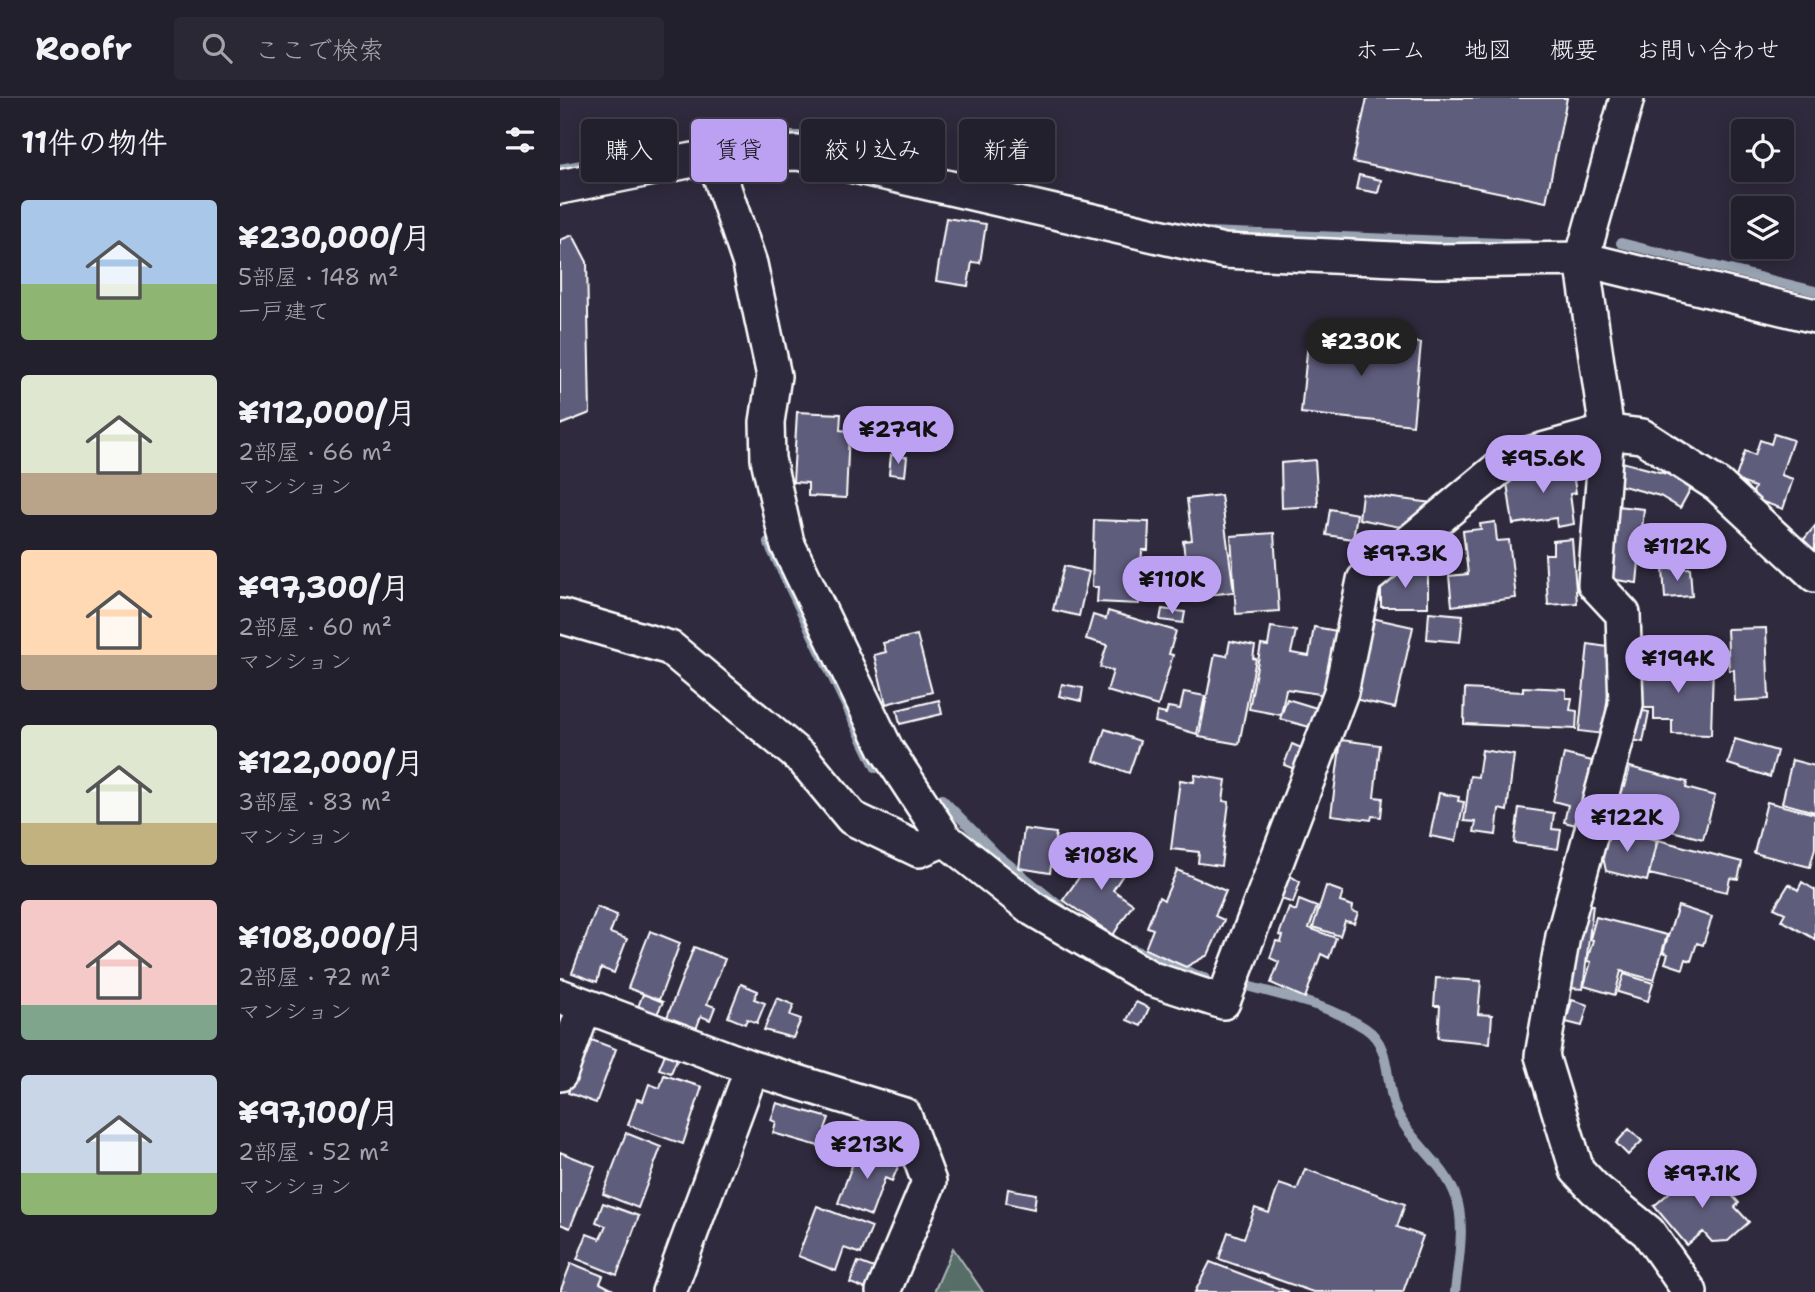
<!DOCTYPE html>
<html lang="ja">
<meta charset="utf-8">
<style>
:root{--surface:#23202e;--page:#2b2836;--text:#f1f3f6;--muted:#a3a3aa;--line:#403e4a;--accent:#bca0f2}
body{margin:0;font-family:"Shantell Sans","Klee One",sans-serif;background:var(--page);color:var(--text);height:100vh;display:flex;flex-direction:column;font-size:26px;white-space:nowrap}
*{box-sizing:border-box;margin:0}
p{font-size:23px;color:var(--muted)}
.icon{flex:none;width:38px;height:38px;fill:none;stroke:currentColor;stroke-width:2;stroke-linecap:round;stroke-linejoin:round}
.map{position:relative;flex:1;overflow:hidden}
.panel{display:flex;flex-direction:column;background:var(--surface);width:560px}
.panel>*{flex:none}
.banner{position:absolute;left:21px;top:21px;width:665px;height:63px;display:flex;gap:14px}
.fabs{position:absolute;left:1171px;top:21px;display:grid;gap:14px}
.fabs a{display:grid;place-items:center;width:63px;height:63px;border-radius:7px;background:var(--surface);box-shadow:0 4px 18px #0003,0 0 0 2px var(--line);font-size:35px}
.price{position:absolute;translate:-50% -60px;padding:0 16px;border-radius:24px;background:var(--accent);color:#111;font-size:23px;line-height:46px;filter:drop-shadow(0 2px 4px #0008)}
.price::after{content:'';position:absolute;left:50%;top:42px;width:21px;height:16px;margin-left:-10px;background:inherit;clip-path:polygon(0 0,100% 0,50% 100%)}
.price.current{background:#222;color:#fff}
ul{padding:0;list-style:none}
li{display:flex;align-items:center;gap:21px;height:175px;padding:0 21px}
li span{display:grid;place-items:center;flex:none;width:196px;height:140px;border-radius:7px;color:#555}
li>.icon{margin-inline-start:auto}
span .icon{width:84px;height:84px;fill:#fffc;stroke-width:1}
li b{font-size:30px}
h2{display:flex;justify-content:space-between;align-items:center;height:84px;padding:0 21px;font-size:30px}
.pill{padding:0 24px;border-radius:7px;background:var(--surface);box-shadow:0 4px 18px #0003,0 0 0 2px var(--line);font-size:24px;line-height:63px}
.pill.current{background:var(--accent);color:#111}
header{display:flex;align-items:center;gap:42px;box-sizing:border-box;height:98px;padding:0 35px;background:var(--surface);border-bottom:2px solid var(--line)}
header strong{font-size:33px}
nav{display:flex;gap:38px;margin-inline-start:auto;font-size:24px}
.search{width:490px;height:63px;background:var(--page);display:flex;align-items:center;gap:18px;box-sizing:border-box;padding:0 24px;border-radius:7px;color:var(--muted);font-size:26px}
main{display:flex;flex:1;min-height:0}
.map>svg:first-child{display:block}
.green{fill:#576d68;stroke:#abb6b4;stroke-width:2}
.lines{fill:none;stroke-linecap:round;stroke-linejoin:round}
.stream{stroke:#9aa4b3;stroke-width:10}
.building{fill:#5f5d7b;stroke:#fff;stroke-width:2}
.minor-casing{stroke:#fff;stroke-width:38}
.minor{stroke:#2f2a3d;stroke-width:33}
</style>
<header>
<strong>Roofr</strong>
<div class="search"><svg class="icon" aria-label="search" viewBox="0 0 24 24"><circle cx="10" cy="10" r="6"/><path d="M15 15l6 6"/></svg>ここで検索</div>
<nav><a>ホーム</a><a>地図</a><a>概要</a><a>お問い合わせ</a></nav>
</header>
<main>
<section class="panel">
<h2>11件の物件<svg class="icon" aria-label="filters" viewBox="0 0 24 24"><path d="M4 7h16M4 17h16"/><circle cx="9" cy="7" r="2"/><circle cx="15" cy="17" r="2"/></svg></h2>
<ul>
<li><span style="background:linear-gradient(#a9c7e8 60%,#8fb573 0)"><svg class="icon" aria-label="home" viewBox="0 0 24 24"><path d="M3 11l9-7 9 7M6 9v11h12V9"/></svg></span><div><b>¥230,000/月</b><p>5部屋 · 148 m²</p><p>一戸建て</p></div></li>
<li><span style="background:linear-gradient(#dfe7d0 70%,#b9a48a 0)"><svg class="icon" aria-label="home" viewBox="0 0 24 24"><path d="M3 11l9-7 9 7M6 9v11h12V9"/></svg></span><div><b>¥112,000/月</b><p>2部屋 · 66 m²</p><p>マンション</p></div></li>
<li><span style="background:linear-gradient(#ffd9b3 75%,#b9a48a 0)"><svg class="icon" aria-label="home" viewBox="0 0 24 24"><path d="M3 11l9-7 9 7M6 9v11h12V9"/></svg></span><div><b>¥97,300/月</b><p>2部屋 · 60 m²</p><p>マンション</p></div></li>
<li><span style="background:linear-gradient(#dfe7d0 70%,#c2b280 0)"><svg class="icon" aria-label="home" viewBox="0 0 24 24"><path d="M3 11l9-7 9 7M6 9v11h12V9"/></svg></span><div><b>¥122,000/月</b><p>3部屋 · 83 m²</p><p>マンション</p></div></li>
<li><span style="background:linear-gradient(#f6c9c9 75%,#7fa58c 0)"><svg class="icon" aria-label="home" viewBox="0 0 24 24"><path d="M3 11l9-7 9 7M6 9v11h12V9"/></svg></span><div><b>¥108,000/月</b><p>2部屋 · 72 m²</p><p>マンション</p></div></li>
<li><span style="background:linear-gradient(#c9d6e8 70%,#8fb573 0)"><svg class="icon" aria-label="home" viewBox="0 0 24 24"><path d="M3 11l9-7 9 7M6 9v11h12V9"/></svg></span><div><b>¥97,100/月</b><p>2部屋 · 52 m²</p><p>マンション</p></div></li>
</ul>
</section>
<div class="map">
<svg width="1255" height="1194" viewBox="0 0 1255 1194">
<rect width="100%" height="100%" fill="#2f2a3d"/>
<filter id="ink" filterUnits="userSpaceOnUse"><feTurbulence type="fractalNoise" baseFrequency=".0143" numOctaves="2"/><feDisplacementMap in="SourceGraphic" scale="14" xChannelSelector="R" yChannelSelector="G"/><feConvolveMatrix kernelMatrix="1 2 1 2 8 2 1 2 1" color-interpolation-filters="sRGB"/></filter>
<g filter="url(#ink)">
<path class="green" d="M 393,1150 L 423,1194 L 374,1194 Z"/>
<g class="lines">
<path class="stream" d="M 155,43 L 183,38 L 242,38 L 370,68
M 0,71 L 112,50
M 647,134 L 968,146
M 1061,145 L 1255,193
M 208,444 L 316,670
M 382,701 L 436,756 L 502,810
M 572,851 L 646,881
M 680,886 C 721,898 768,906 805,930 C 831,947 825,980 834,1007 C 847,1043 884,1063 896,1099 C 906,1127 898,1165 895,1194"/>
</g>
<path class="building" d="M 807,0 L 1007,0 L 986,104 L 793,64 Z
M 799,77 L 821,82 L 818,95 L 796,91 Z
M 386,120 L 426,126 L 420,165 L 412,164 L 408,188 L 376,183 Z
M 13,137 L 27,164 L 30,315 L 0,327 L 0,142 Z
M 749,234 L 861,245 L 853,327 L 741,315 Z
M 237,314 L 281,316 L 280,332 L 289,333 L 286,400 L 248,398 L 248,385 L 233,384 Z
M 1214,336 L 1233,342 L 1221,377 L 1233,381 L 1223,411 L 1191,400 L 1195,389 L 1175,382 L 1185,353 L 1195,357 L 1200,342 L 1211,346 Z
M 331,357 L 347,359 L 345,378 L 329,376 Z
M 755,362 L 758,408 L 722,410 L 721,365 Z
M 1011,363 L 1016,395 L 1010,396 L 1014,426 L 997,429 L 996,420 L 953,426 L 947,385 L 977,368 Z
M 1058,363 L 1107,376 L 1131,390 L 1120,410 L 1100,398 L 1052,385 Z
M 802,396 L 880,406 L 845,430 L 799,421 Z
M 661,397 L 674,494 L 639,498 L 636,470 L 626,470 L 623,443 L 632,442 L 627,401 Z
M 1047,407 L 1084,411 L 1077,485 L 1056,482 L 1055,489 L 1043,487 Z
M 770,411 L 797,416 L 793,441 L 766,437 Z
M 534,422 L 589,424 L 588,452 L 582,452 L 579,506 L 537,504 L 538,489 L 532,489 Z
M 935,424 L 937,443 L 949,442 L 956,500 L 892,508 L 889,478 L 908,476 L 903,433 L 921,431 L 920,426 Z
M 1255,428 L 1255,460 L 1239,447 Z
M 714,435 L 719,513 L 676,516 L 671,438 Z
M 1012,441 L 1017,505 L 988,507 L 985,456 L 993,456 L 993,443 Z
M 504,468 L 529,474 L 519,518 L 493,512 Z
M 1130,470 L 1132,498 L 1105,500 L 1103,471 Z
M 868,475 L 868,509 L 821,509 L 821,476 Z
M 602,511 L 625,514 L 623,525 L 600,522 Z
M 548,513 L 616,533 L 609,556 L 613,557 L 598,608 L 547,593 L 553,573 L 540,569 L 547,547 L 526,541 L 533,517 L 546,521 Z
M 869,514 L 903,517 L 900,544 L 867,541 Z
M 812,520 L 853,529 L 835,610 L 794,601 Z
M 711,529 L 736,533 L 731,555 L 749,558 L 754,529 L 783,534 L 766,597 L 726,591 L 721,617 L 689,611 L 701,547 L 708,548 Z
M 1206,530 L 1209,601 L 1175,603 L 1174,572 L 1169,572 L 1167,531 Z
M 357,537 L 372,594 L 326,606 L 314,557 L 326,554 L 323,545 Z
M 670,543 L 695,548 L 693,560 L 696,561 L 679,646 L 639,639 L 655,556 L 667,558 Z
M 1028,546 L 1054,550 L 1043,636 L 1019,633 Z
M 1112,560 L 1127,560 L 1127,566 L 1153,567 L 1151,637 L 1112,636 L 1112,622 L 1094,622 L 1094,610 L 1078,610 L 1080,564 L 1111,564 Z
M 502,586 L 523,590 L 521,603 L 499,598 Z
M 963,589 L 1006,591 L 1006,600 L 1012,600 L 1010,612 L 1017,613 L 1016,631 L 904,626 L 905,591 L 963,594 Z
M 624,594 L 645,598 L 637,636 L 595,624 L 597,614 L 606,616 L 608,609 L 620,611 Z
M 727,601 L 763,612 L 757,631 L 720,621 Z
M 379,602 L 382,616 L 340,626 L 337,612 Z
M 1067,610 L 1089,614 L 1083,644 L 1061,640 Z
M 545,631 L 580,643 L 569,675 L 534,663 Z
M 1175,641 L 1217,653 L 1210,679 L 1168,666 Z
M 781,642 L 820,647 L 814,699 L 823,700 L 821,719 L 812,718 L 811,722 L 771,717 Z
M 732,646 L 746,652 L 737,672 L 724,667 Z
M 922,652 L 954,657 L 947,713 L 939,711 L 936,737 L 914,734 L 916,724 L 904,723 L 910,678 L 918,679 Z
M 1004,656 L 1032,663 L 1016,727 L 1004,724 L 1008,707 L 993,703 Z
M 1232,662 L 1255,668 L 1255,714 L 1222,705 Z
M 1070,669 L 1127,684 L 1126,690 L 1155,698 L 1143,741 L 1045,716 L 1052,686 L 1065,689 Z
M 635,677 L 666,682 L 663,703 L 669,704 L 661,768 L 638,765 L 639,754 L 611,751 L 620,682 L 634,684 Z
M 879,695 L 899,699 L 898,703 L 904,704 L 896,743 L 870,738 Z
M 1207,704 L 1255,716 L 1255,750 L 1250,769 L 1194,755 Z
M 959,710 L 994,715 L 992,731 L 1001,732 L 998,751 L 954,745 Z
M 1043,729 L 1097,742 L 1087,783 L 1046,773 L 1040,745 Z
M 464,731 L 496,735 L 490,775 L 459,770 Z
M 1098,742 L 1182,764 L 1178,781 L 1170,780 L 1167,794 L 1089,776 Z
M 540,750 L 568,769 L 553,792 L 573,806 L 553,837 L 503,802 Z
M 617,772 L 666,793 L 655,818 L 664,822 L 648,857 L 626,869 L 585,851 L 593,831 L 587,829 L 599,799 L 604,802 Z
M 724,774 L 740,784 L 733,805 L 715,799 Z
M 1242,784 L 1255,792 L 1255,841 L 1221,822 L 1225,815 L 1214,810 L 1229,786 L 1238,792 Z
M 766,788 L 783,794 L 780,804 L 793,808 L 792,813 L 798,815 L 794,825 L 785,823 L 780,838 L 753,829 Z
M 739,802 L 757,809 L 749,830 L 776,840 L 769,860 L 761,856 L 745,900 L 711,885 L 719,864 L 710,860 L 716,843 L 721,844 L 723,838 L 719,837 L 729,810 L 736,813 Z
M 1022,805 L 1033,807 L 1023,891 L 1010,890 Z
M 1118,808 L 1152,819 L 1143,847 L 1137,845 L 1131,863 L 1126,861 L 1123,871 L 1105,865 L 1108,856 L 1103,854 Z
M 37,809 L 57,817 L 50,835 L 67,841 L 54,875 L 41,870 L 37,884 L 12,875 Z
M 1036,819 L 1107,837 L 1094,882 L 1061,873 L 1055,897 L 1024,888 L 1031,864 L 1027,863 L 1033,842 L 1030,841 Z
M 90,833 L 120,845 L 99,902 L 68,890 Z
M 134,849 L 165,861 L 147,906 L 155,909 L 150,922 L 141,918 L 135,934 L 106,922 Z
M 1064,876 L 1093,885 L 1088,903 L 1058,894 Z
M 876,880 L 921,883 L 918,916 L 932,917 L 930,945 L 878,940 L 880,908 L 874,908 Z
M 181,886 L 198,893 L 194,901 L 205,905 L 197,925 L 187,921 L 185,926 L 168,919 Z
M 83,896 L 103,904 L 97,916 L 78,909 Z
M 217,900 L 234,907 L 230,917 L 241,921 L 233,940 L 204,932 Z
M 1012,902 L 1028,907 L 1022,928 L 1006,924 Z
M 576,904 L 589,910 L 581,928 L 567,922 Z
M 29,941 L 56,951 L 36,1005 L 8,995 Z
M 105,956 L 117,961 L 111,975 L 99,971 Z
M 104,977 L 142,989 L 123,1046 L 68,1027 L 77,1001 L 83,1003 L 89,986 L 100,990 Z
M 217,1005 L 269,1020 L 265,1031 L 274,1033 L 269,1051 L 213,1035 L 216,1024 L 211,1022 Z
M 1069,1031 L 1082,1043 L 1068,1057 L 1056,1045 Z
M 66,1035 L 101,1049 L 78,1110 L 43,1096 Z
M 299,1049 L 340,1064 L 332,1083 L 325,1080 L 311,1118 L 278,1105 Z
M 0,1054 L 35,1068 L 10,1130 L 0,1126 Z
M 1137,1070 L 1149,1083 L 1155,1078 L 1179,1105 L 1175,1109 L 1189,1124 L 1168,1143 L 1152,1144 L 1143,1134 L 1127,1147 L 1094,1108 Z
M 745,1071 L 845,1106 L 837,1129 L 863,1138 L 843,1194 L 753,1194 L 659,1161 L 668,1134 L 684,1140 L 695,1110 L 709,1115 L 719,1086 L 737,1092 Z
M 448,1091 L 476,1096 L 474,1111 L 446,1105 Z
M 43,1105 L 79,1118 L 57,1177 L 17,1161 L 27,1136 L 40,1141 L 46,1128 L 36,1124 Z
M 257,1108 L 312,1129 L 301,1156 L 284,1150 L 276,1173 L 238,1158 Z
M 298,1164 L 317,1171 L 309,1192 L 290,1185 Z
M 650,1164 L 729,1194 L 635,1194 Z
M 11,1165 L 43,1178 L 40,1185 L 57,1194 L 0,1194 Z"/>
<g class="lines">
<g class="minor-casing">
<path id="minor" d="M 1067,0 L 1022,161 L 1047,334 L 1035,486 L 1063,516 L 1066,607 L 1003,838 L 982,958 L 1017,1072 L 1035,1091 L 1088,1134 L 1130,1194
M 153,58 L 190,166 L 214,278 L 207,324 L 208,361 L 227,445 L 326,651 L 385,741 L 473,811 L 592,881 L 663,904 L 781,594 L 804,482 L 950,361 L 1047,334 L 1082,338 L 1158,387 L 1255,477
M 0,89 L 153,58 L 238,55 L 664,153 L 876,163 L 1022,161 L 1255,218
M 0,518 L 110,550 L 243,661 L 292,720 L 359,752 L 385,741
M 0,898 L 192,970 L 344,1017 L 369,1084 L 323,1194
M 0,976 L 25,908
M 109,1194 L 192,970"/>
</g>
<use href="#minor" class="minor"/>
</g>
</g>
</svg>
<div class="fabs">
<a><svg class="icon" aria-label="locate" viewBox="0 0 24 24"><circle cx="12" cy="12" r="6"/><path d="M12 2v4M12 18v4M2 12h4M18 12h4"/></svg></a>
<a><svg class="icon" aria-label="layers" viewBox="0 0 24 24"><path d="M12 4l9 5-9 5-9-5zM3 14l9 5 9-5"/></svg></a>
</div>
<b class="price current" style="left:801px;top:280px">¥230K</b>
<b class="price" style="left:338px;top:368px">¥279K</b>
<b class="price" style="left:983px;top:397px">¥95.6K</b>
<b class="price" style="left:1117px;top:485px">¥112K</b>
<b class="price" style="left:845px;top:492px">¥97.3K</b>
<b class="price" style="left:612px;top:518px">¥110K</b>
<b class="price" style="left:1118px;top:597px">¥194K</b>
<b class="price" style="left:1067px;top:756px">¥122K</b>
<b class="price" style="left:541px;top:794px">¥108K</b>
<b class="price" style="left:307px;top:1083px">¥213K</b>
<b class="price" style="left:1142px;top:1112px">¥97.1K</b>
<div class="banner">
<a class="pill">購入</a>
<a class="pill current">賃貸</a>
<a class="pill">絞り込み</a>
<a class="pill">新着</a>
</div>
</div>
</main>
